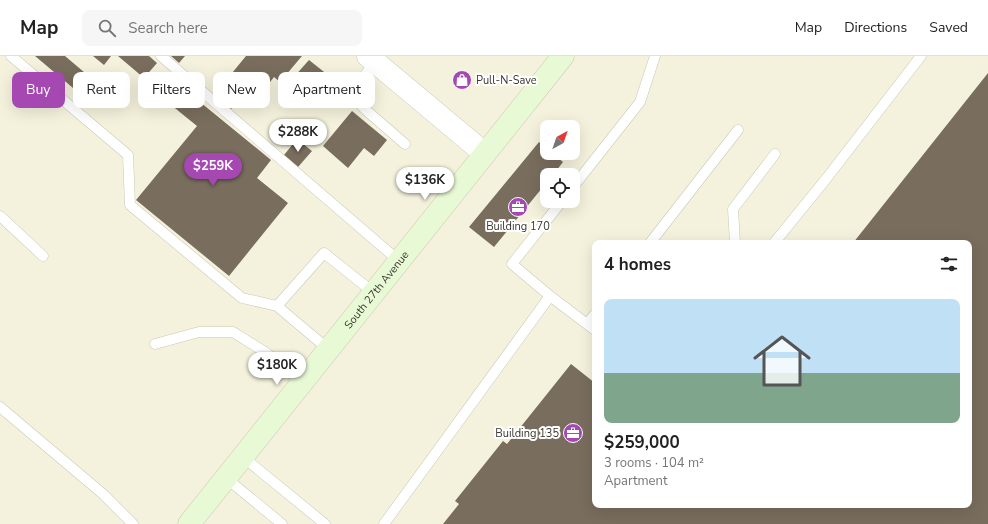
<!DOCTYPE html>
<meta charset="utf-8">
<style>
:root{--surface:#fff;--page:#f6f6f6;--text:#222;--muted:#767676;--line:#e0e0e0;--accent:#a548b2}
body{margin:0;font-family:"Nunito Sans",sans-serif;background:var(--page);color:var(--text);height:100vh;display:flex;flex-direction:column;font-size:15px;white-space:nowrap}
*{box-sizing:border-box;margin:0}
p{font-size:13px;color:var(--muted)}
.icon{flex:none;width:22px;height:22px;fill:none;stroke:currentColor;stroke-width:2;stroke-linecap:round;stroke-linejoin:round}
.map{position:relative;flex:1;overflow:hidden}
.side{position:absolute;left:592px;top:184px;width:380px;height:268px;display:flex;flex-direction:column;background:var(--surface);border-radius:8px;box-shadow:0 4px 16px #0002}
.side>*{flex:none}
.banner{position:absolute;left:12px;top:16px;width:380px;height:36px;display:flex;gap:8px}
.needle{width:26px;rotate:40deg}
.controls{position:absolute;left:540px;top:64px;display:grid;gap:8px}
.controls a{display:grid;place-items:center;width:40px;height:40px;border-radius:8px;background:var(--surface);box-shadow:0 4px 16px #0002;font-size:20px}
.price{position:absolute;translate:-50% -34px;padding:0 9px;border-radius:14px;background:#fff;color:#222;font-size:13px;line-height:26px;filter:drop-shadow(0 1px 2px #0008)}
.price::after{content:'';position:absolute;left:50%;top:24px;width:12px;height:9px;margin-left:-6px;background:inherit;clip-path:polygon(0 0,100% 0,50% 100%)}
.price.on{background:var(--accent);color:#fff}
ul{padding:0;list-style:none}
li{display:grid;align-content:center;gap:8px;height:212px;padding:0 12px}
li span{display:grid;place-items:center;height:124px;border-radius:8px;color:#555}
li>.icon{margin-inline-start:auto}
span .icon{width:72px;height:72px;fill:#fffc;stroke-width:1}
li b{font-size:17px}
h2{display:flex;justify-content:space-between;align-items:center;height:48px;padding:0 12px;font-size:17px}
.tag{padding:0 14px;border-radius:8px;background:var(--surface);box-shadow:0 4px 16px #0002;font-size:14px;line-height:36px}
.tag.on{background:var(--accent);color:#fff}
header{display:flex;align-items:center;gap:24px;box-sizing:border-box;height:56px;padding:0 20px;background:var(--surface);border-bottom:1px solid var(--line)}
header strong{font-size:19px}
nav{display:flex;gap:22px;margin-inline-start:auto;font-size:14px}
.search{width:280px;height:36px;background:var(--page);display:flex;align-items:center;gap:10px;box-sizing:border-box;padding:0 14px;border-radius:8px;color:var(--muted);font-size:15px}
.map>svg:first-child{display:block}
.building{fill:#796d5d}
.lines{fill:none;stroke-linecap:round;stroke-linejoin:round}
.service-casing{stroke:#cbc9b5;stroke-width:11}
.tertiary-casing{stroke:#cbc9b5;stroke-width:23}
.secondary-casing{stroke:#cbc9b5;stroke-width:23}
.service{stroke:#fff;stroke-width:10}
.tertiary{stroke:#fff;stroke-width:22}
.secondary{stroke:#e8fad5;stroke-width:22}
.labels{text-anchor:middle;stroke-width:4;stroke-linejoin:round;paint-order:stroke}
.poi-label{font-size:11px;fill:#393830;stroke:#fff;text-anchor:start}
.street-label{font-size:11px;fill:#393830;stroke:#fff}
</style>
<header>
<strong>Map</strong>
<div class="search"><svg class="icon" aria-label="search" viewBox="0 0 24 24"><circle cx="10" cy="10" r="6"/><path d="M15 15l6 6"/></svg>Search here</div>
<nav><a>Map</a><a>Directions</a><a>Saved</a></nav>
</header>
<div class="map">
<svg width="988" height="468" viewBox="0 0 988 468">
<rect width="100%" height="100%" fill="#f4f2dc"/>
<path class="building" d="M 35,0 L 65,0 L 91,22 L 79,37 Z
M 93,0 L 111,0 L 104,9 Z
M 118,0 L 149,0 L 157,7 L 144,22 Z
M 171,0 L 185,0 L 179,7 Z
M 246,0 L 302,0 L 280,26 L 274,21 L 267,30 L 258,22 L 231,53 L 214,39 Z
M 309,4 L 338,27 L 322,46 L 293,22 Z
M 988,17 L 988,468 L 443,468 L 459,448 L 455,445 L 503,385 L 507,388 L 571,308 L 595,327 L 595,449 L 969,449 L 969,187 L 853,187 Z
M 173,24 L 271,104 L 257,122 L 288,147 L 229,220 L 136,144 L 197,70 L 160,40 Z
M 352,55 L 387,84 L 374,100 L 364,92 L 348,112 L 323,90 Z
M 297,83 L 312,95 L 298,111 L 284,99 Z
M 539,86 L 547,93 L 547,97 L 552,97 L 563,106 L 553,119 L 547,119 L 547,126 L 494,191 L 469,171 Z"/>
<g class="lines">
<g class="service-casing">
<path id="service" d="M 11,0 L 128,99 L 130,149 L 242,242 L 277,250 L 324,197 L 373,236
M 161,0 L 399,205
M 375,6 C 365,19 357,27 357,45 L 367,55 L 405,88
M 573,131 L 640,46 L 655,0
M 562,145 L 512,208 L 550,240 L 595,274
M 0,160 L 43,200
M 650,187 L 738,74
M 735,187 L 733,153 L 775,98
M 774,187 L 826,123 L 921,0
M 277,250 L 328,293
M 587,268 L 595,258
M 155,288 L 199,276 L 233,276 L 265,296 L 302,326
M 0,351 L 103,438 L 133,468
M 243,401 L 325,468
M 226,422 L 282,468
M 384,468 L 550,240"/>
</g>
<g class="tertiary-casing">
<path id="tertiary" d="M 368,0 L 484,97"/>
</g>
<g class="secondary-casing">
<g id="secondary">
<path id="s1" d="M 189,468 L 563,0"/>
</g>
</g>
<use href="#service" class="service"/>
<use href="#tertiary" class="tertiary"/>
<use href="#secondary" class="secondary"/>
</g>
<defs>
<g id="shop-disc" transform="scale(1)"><circle r="9.5" fill="#a548b2" stroke="#fff"/><path d="M-5-2.5h2.3a2.7 3.5 0 0 1 5.4 0H5L5.5 6h-11ZM-1.5-2.5h3a1.5 2.3 0 0 0-3 0Z" fill="#fff"/></g>
<g id="office-disc" transform="scale(1)"><circle r="9.5" fill="#a548b2" stroke="#fff"/><path d="M-6-3h4V-5.5h4V-3h4V5H-6ZM-1-4.5V-3h2v-1.5ZM-6 0V1H6V0Z" fill="#fff"/></g>
</defs>
<g fill-rule="evenodd">
<use href="#shop-disc" x="462" y="24"/>
<use href="#office-disc" x="518" y="151"/>
<use href="#office-disc" x="573" y="377"/>
</g>
<g class="labels">
<g class="poi-label">
<text x="476" y="28">Pull-N-Save</text>
<text x="518" y="174" text-anchor="middle">Building 170</text>
<text x="559" y="381" text-anchor="end">Building 135</text>
</g>
<g class="street-label">
<text dy="4" stroke="none"><textPath href="#s1" startOffset="300">South 27th Avenue</textPath></text>
</g>
</g>
</svg>
<div class="controls">
<a><svg class="needle" viewBox="-14 -14 28 28"><path d="M0-13l5 13h-10z" fill="#e53935"/><path d="M0 13l5-13h-10z" fill="#767676"/></svg></a>
<a><svg class="icon" aria-label="locate" viewBox="0 0 24 24"><circle cx="12" cy="12" r="6"/><path d="M12 2v4M12 18v4M2 12h4M18 12h4"/></svg></a>
</div>
<b class="price" style="left:298px;top:97px">$288K</b>
<b class="price on" style="left:213px;top:131px">$259K</b>
<b class="price" style="left:425px;top:145px">$136K</b>
<b class="price" style="left:277px;top:330px">$180K</b>
<div class="banner">
<a class="tag on">Buy</a>
<a class="tag">Rent</a>
<a class="tag">Filters</a>
<a class="tag">New</a>
<a class="tag">Apartment</a>
</div>
<section class="side">
<h2>4 homes<svg class="icon" aria-label="filters" viewBox="0 0 24 24"><path d="M4 7h16M4 17h16"/><circle cx="9" cy="7" r="2"/><circle cx="15" cy="17" r="2"/></svg></h2>
<ul>
<li><span style="background:linear-gradient(#bfe0f5 60%,#7fa58c 0)"><svg class="icon" aria-label="home" viewBox="0 0 24 24"><path d="M3 11l9-7 9 7M6 9v11h12V9"/></svg></span><div><b>$259,000</b><p>3 rooms · 104 m²</p><p>Apartment</p></div></li>
</ul>
</section>
</div>
